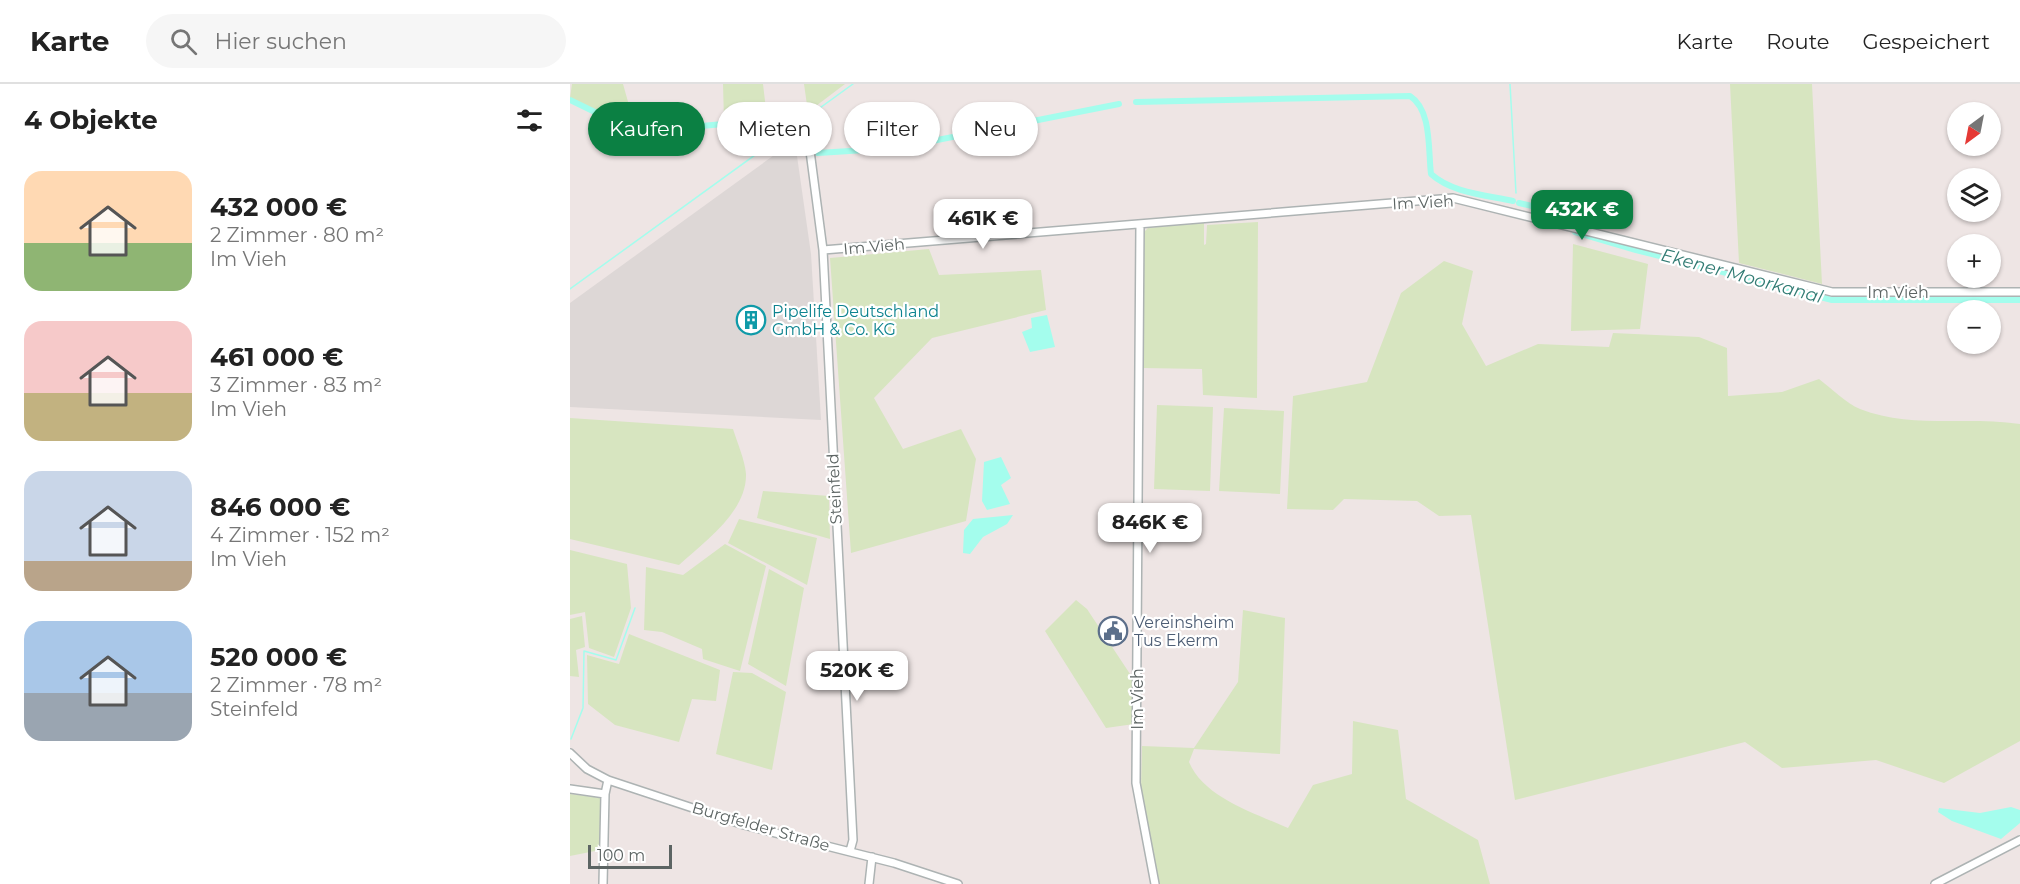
<!DOCTYPE html>
<html lang="de">
<meta charset="utf-8">
<style>
:root{--surface:#fff;--page:#f6f6f6;--text:#222;--muted:#767676;--line:#e0e0e0;--accent:#0b8043}
body{margin:0;font-family:Montserrat,sans-serif;background:var(--page);color:var(--text);height:100vh;display:flex;flex-direction:column;font-size:22px;white-space:nowrap}
*{box-sizing:border-box;margin:0}
p{font-size:20px;color:var(--muted)}
.icon{flex:none;width:33px;height:33px;fill:none;stroke:currentColor;stroke-width:2;stroke-linecap:round;stroke-linejoin:round}
.map{position:relative;flex:1;overflow:hidden}
.sheet{display:flex;flex-direction:column;background:var(--surface);width:570px}
.sheet>*{flex:none}
.banner{position:absolute;left:18px;top:18px;width:570px;height:54px;display:flex;gap:12px}
.needle{width:39px;rotate:212deg}
.buttons{position:absolute;left:1377px;top:18px;display:grid;gap:12px}
.buttons a{display:grid;place-items:center;width:54px;height:54px;border-radius:50%;background:var(--surface);box-shadow:0 2px 4px #0004;font-size:30px}
.scale{position:absolute;left:18px;bottom:15px;width:84px;box-sizing:border-box;padding-left:6px;border:3px solid #5c6463;border-top:0;font-size:16px;line-height:21px;white-space:nowrap;color:#5c6463;-webkit-text-stroke:4px #fff;paint-order:stroke}
.price{position:absolute;translate:-50% -51px;padding:0 14px;border-radius:12px;background:#fff;color:#222;font-size:20px;line-height:39px;filter:drop-shadow(0 2px 3px #0008)}
.price::after{content:'';position:absolute;left:50%;top:36px;width:18px;height:14px;margin-left:-9px;background:inherit;clip-path:polygon(0 0,100% 0,50% 100%)}
.price.selected{background:var(--accent);color:#fff}
ul{padding:0;list-style:none}
li{display:flex;align-items:center;gap:18px;height:150px;padding:0 24px}
li span{display:grid;place-items:center;flex:none;width:168px;height:120px;border-radius:18px;color:#555}
li>.icon{margin-inline-start:auto}
span .icon{width:72px;height:72px;fill:#fffc;stroke-width:1}
li b{font-size:26px}
h2{display:flex;justify-content:space-between;align-items:center;height:72px;padding:0 24px;font-size:26px}
.tag{padding:0 21px;border-radius:27px;background:var(--surface);box-shadow:0 2px 4px #0004;font-size:21px;line-height:54px}
.tag.selected{background:var(--accent);color:#fff}
header{display:flex;align-items:center;gap:36px;box-sizing:border-box;height:84px;padding:0 30px;background:var(--surface);border-bottom:2px solid var(--line)}
header strong{font-size:28px}
nav{display:flex;gap:33px;margin-inline-start:auto;font-size:21px}
.search{width:420px;height:54px;background:var(--page);display:flex;align-items:center;gap:15px;box-sizing:border-box;padding:0 21px;border-radius:33px;color:var(--muted);font-size:22px}
main{display:flex;flex:1;min-height:0}
.map>svg:first-child{display:block}
.industrial{fill:#ddd7d6}
.green{fill:#d7e5c0}
.water{fill:#a4fded}
.lines{fill:none;stroke-linecap:round;stroke-linejoin:round}
.stream{stroke:#a4fded;stroke-width:1.5}
.canal{stroke:#a4fded;stroke-width:6}
.minor-casing{stroke:#adb3b3;stroke-width:10}
.minor{stroke:#fff;stroke-width:7}
.labels{text-anchor:middle;stroke-width:4.5;stroke-linejoin:round;paint-order:stroke}
.street-label{font-size:16px;fill:#5c6463;stroke:#fff}
.culture-label{font-size:16px;fill:#0d838f;stroke:#fff;text-anchor:start}
.service-label{font-size:16px;fill:#4e5e75;stroke:#fff;text-anchor:start}
.water-label{font-size:18px;font-style:italic;fill:#317b73;stroke:#fff}
</style>
<header>
<strong>Karte</strong>
<div class="search"><svg class="icon" aria-label="search" viewBox="0 0 24 24"><circle cx="10" cy="10" r="6"/><path d="M15 15l6 6"/></svg>Hier suchen</div>
<nav><a>Karte</a><a>Route</a><a>Gespeichert</a></nav>
</header>
<main>
<section class="sheet">
<h2>4 Objekte<svg class="icon" aria-label="filters" viewBox="0 0 24 24"><path d="M4 7h16M4 17h16"/><circle cx="9" cy="7" r="2"/><circle cx="15" cy="17" r="2"/></svg></h2>
<ul>
<li><span style="background:linear-gradient(#ffd9b3 60%,#8fb573 0)"><svg class="icon" aria-label="home" viewBox="0 0 24 24"><path d="M3 11l9-7 9 7M6 9v11h12V9"/></svg></span><div><b>432 000 €</b><p>2 Zimmer · 80 m²</p><p>Im Vieh</p></div></li>
<li><span style="background:linear-gradient(#f6c9c9 60%,#c2b280 0)"><svg class="icon" aria-label="home" viewBox="0 0 24 24"><path d="M3 11l9-7 9 7M6 9v11h12V9"/></svg></span><div><b>461 000 €</b><p>3 Zimmer · 83 m²</p><p>Im Vieh</p></div></li>
<li><span style="background:linear-gradient(#c9d6e8 75%,#b9a48a 0)"><svg class="icon" aria-label="home" viewBox="0 0 24 24"><path d="M3 11l9-7 9 7M6 9v11h12V9"/></svg></span><div><b>846 000 €</b><p>4 Zimmer · 152 m²</p><p>Im Vieh</p></div></li>
<li><span style="background:linear-gradient(#a9c7e8 60%,#9aa5b1 0)"><svg class="icon" aria-label="home" viewBox="0 0 24 24"><path d="M3 11l9-7 9 7M6 9v11h12V9"/></svg></span><div><b>520 000 €</b><p>2 Zimmer · 78 m²</p><p>Steinfeld</p></div></li>
</ul>
</section>
<div class="map">
<svg width="1450" height="800" viewBox="0 0 1450 800">
<rect width="100%" height="100%" fill="#eee5e4"/>
<path class="industrial" d="M 218,61 L 226,65 L 241,170 L 251,336 L 0,323 L 0,219 Z"/>
<path class="green" d="M 2,0 L 53,0 L 66,46 L 0,14 Z
M 153,0 L 193,0 L 197,34 L 154,37 Z
M 234,0 L 275,0 L 238,28 Z
M 1160,0 L 1242,0 L 1252,200 L 1169,179 Z
M 688,138 L 687,314 L 633,311 L 632,285 L 573,284 L 574,148 L 578,144 L 634,139 L 634,161 L 636,160 L 637,141 Z
M 1003,160 L 1078,180 L 1070,245 L 1001,247 Z
M 359,165 L 369,191 L 471,186 L 476,226 L 362,254 L 304,314 L 333,365 L 391,345 L 406,375 L 396,437 L 281,469 L 260,174 Z
M 874,177 L 903,187 L 892,240 L 916,282 L 968,260 L 1039,263 L 1043,249 L 1129,253 L 1157,264 L 1158,312 L 1212,308 L 1249,295 C 1262,305 1276,319 1290,325 C 1341,345 1397,332 1450,340 L 1450,657 L 1374,699 L 1306,676 L 1212,684 L 1175,658 L 945,716 L 901,431 L 869,432 L 847,417 L 774,415 L 763,426 L 717,425 L 723,312 L 797,298 L 831,209 Z
M 587,321 L 643,323 L 640,407 L 584,405 Z
M 654,324 L 714,327 L 710,410 L 649,407 Z
M 0,334 L 163,345 C 167,358 175,376 176,390 C 177,428 134,458 109,481 L 0,455 Z
M 193,407 L 259,412 L 260,455 L 187,434 Z
M 169,435 L 247,454 L 237,501 L 158,459 Z
M 155,460 L 196,482 L 170,587 L 133,575 L 132,565 L 92,548 L 74,546 L 76,483 L 113,491 Z
M 0,466 L 57,480 L 61,524 L 44,573 L 19,564 L 15,528 L 0,531 Z
M 199,485 L 234,504 L 216,602 L 178,580 Z
M 506,516 L 517,525 L 564,596 L 564,640 L 536,644 L 475,547 Z
M 673,526 L 715,534 L 710,670 L 624,665 L 619,678 C 634,714 685,729 718,744 L 743,701 L 782,690 L 783,637 L 828,646 L 836,715 L 908,756 L 920,800 L 589,800 L 571,704 L 572,662 L 624,664 L 668,598 Z
M 12,532 L 15,563 L 6,566 L 9,593 L 0,592 L 0,535 Z
M 59,550 L 150,586 L 146,617 L 122,615 L 109,658 L 45,641 L 18,620 L 17,571 L 49,580 Z
M 163,588 L 182,589 L 216,608 L 202,686 L 146,670 Z
M 0,710 L 32,714 L 30,766 L 0,772 Z"/>
<path class="water" d="M 477,231 L 485,263 L 460,268 L 452,248 L 462,244 L 461,234 Z
M 431,373 L 441,394 L 431,401 L 440,420 L 417,426 L 412,417 L 414,378 Z
M 443,431 L 437,440 L 413,453 L 400,470 L 393,469 L 394,446 L 403,435 Z
M 1441,723 L 1450,726 L 1450,739 L 1431,755 L 1382,737 L 1368,728 L 1369,724 L 1410,729 Z"/>
<g class="lines">
<path class="stream" d="M 940,0 L 946,109
M 0,205 L 283,0
M 1,655 L 13,624 L 14,567 L 46,576 L 65,524"/>
<path class="canal" d="M 0,16 L 66,48 L 196,36 L 217,49
M 566,18 L 840,12 C 862,26 858,66 861,90 C 882,109 916,111 943,117
M 224,60 L 236,69
M 248,69 L 327,64 L 549,20
M 949,119 L 996,130 L 1000,136
M 1005,148 L 1066,166 L 1262,216 L 1450,216"/>
<g class="minor-casing">
<path id="minor" d="M 237,44 L 253,166 L 283,756 L 280,767
M 570,140 L 566,699 L 585,800
M 253,166 L 883,114 L 1262,208 L 1450,208
M 0,669 L 17,685 L 38,696 L 174,741 L 324,779 L 388,800
M 0,705 L 35,710
M 33,800 L 35,710 L 38,696
M 299,800 L 302,773
M 1365,800 L 1450,756"/>
</g>
<use href="#minor" class="minor"/>
</g>
<defs>
<g id="building-ring" transform="scale(1.5)"><circle r="9.5" fill="#fff" stroke="#0f9aa8" stroke-width="1.5"/><path d="M-4-6H4V6H1V3H-1V6H-4ZM-2.5-4.3h1.7v1.8h-1.7ZM.8-4.3h1.7v1.8H.8ZM-2.5-1h1.7V.8h-1.7ZM.8-1h1.7V.8H.8Z" fill="#0f9aa8"/></g>
<g id="civic-ring" transform="scale(1.5)"><circle r="9.5" fill="#fff" stroke="#5c6f8a" stroke-width="1.5"/><path d="M-.6-6.5H3V-4.5H.6V-3L4-1V1h2V6H-6V1h2V-1L-.6-3ZM-1.2 2.5V6h2.4V2.5Z" fill="#5c6f8a"/></g>
</defs>
<g fill-rule="evenodd">
<use href="#building-ring" x="181" y="236"/>
<use href="#civic-ring" x="543" y="547"/>
</g>
<g class="labels">
<g class="street-label">
<text transform="translate(853 118) rotate(-3)" y="6">Im Vieh</text>
<text transform="translate(304 162) rotate(-5)" y="6">Im Vieh</text>
<text x="1328" y="214">Im Vieh</text>
<text transform="translate(264 405) rotate(-93)" y="6">Steinfeld</text>
<text transform="translate(567 615) rotate(-90)" y="6">Im Vieh</text>
<text transform="translate(191 742) rotate(16)" y="6">Burgfelder Straße</text>
</g>
<g class="culture-label">
<text x="202" y="233">Pipelife Deutschland<tspan x="202" dy="18">GmbH &amp; Co. KG</tspan></text>
</g>
<g class="service-label">
<text x="564" y="544">Vereinsheim<tspan x="564" dy="18">Tus Ekerm</tspan></text>
</g>
<g class="water-label">
<text transform="translate(1172 192) rotate(15)" y="6">Ekener Moorkanal</text>
</g>
</g>
</svg>
<div class="buttons">
<a><svg class="needle" viewBox="-14 -14 28 28"><path d="M0-13l5 13h-10z" fill="#e53935"/><path d="M0 13l5-13h-10z" fill="#767676"/></svg></a>
<a><svg class="icon" aria-label="layers" viewBox="0 0 24 24"><path d="M12 4l9 5-9 5-9-5zM3 14l9 5 9-5"/></svg></a>
<a>+</a>
<a>−</a>
</div>
<div class="scale">100 m</div>
<b class="price selected" style="left:1012px;top:157px">432K €</b>
<b class="price" style="left:413px;top:166px">461K €</b>
<b class="price" style="left:580px;top:470px">846K €</b>
<b class="price" style="left:287px;top:618px">520K €</b>
<div class="banner">
<a class="tag selected">Kaufen</a>
<a class="tag">Mieten</a>
<a class="tag">Filter</a>
<a class="tag">Neu</a>
</div>
</div>
</main>
